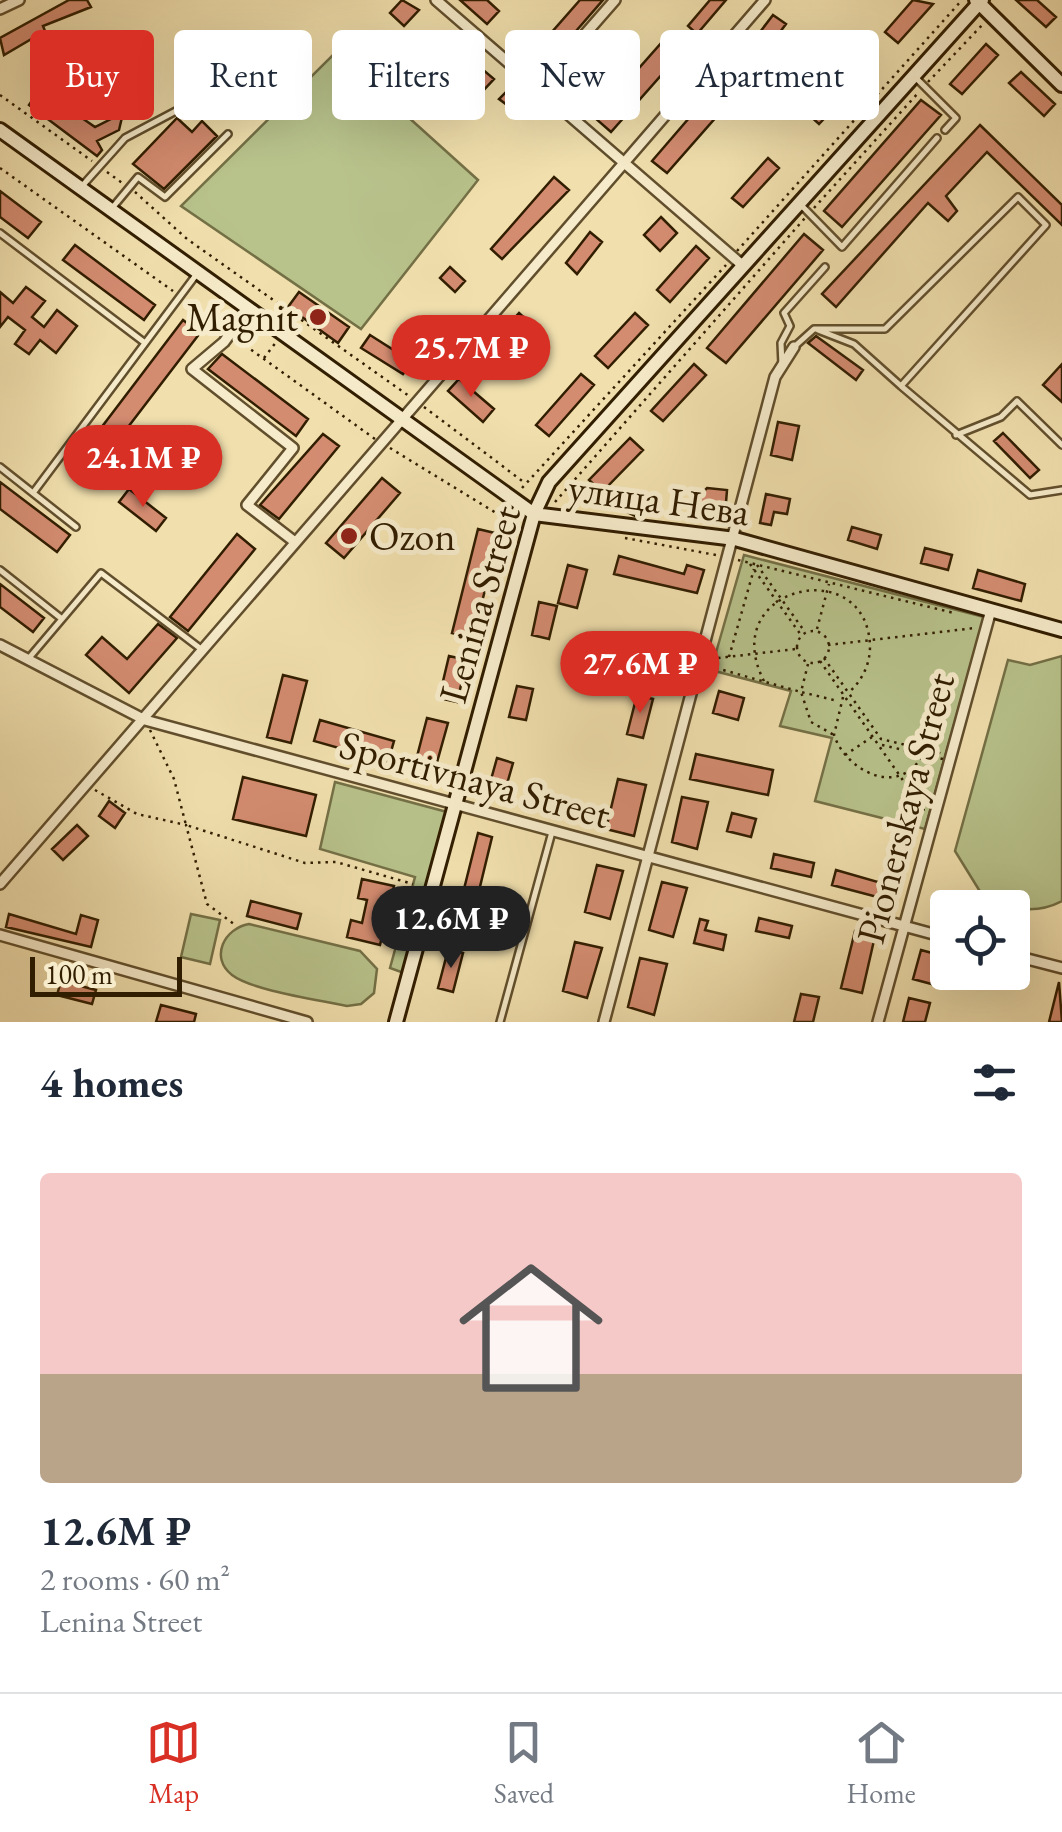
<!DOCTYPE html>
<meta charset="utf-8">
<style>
:root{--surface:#fff;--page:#f2f2f3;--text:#1f2937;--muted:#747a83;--line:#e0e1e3;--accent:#d93025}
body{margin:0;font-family:"EB Garamond",serif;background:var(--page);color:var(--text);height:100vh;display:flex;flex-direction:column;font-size:38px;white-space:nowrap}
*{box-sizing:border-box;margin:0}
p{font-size:32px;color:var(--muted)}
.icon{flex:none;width:55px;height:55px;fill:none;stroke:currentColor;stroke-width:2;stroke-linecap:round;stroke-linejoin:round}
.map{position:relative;height:1022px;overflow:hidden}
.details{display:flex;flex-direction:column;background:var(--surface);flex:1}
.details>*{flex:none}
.top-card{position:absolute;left:30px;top:30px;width:1002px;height:90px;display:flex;gap:20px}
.controls{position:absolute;left:930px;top:890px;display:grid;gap:20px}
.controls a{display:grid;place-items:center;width:100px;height:100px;border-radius:10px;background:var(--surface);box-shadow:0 10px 40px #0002;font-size:50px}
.scale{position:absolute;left:30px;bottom:25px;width:152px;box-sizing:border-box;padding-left:10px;border:5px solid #311d00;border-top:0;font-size:28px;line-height:35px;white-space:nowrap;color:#311d00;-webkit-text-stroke:8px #f6ebca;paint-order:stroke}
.price{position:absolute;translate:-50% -85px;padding:0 22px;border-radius:35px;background:var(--accent);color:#fff;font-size:32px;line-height:65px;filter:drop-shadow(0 2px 5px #0008)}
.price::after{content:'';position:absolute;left:50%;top:60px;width:30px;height:22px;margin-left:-15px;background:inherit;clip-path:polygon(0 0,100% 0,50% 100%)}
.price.active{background:#222;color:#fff}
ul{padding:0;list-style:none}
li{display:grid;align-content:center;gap:20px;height:530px;padding:0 40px}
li+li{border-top:2px solid var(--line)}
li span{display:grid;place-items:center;height:310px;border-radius:10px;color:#555}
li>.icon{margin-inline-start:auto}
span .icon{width:180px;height:180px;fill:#fffc;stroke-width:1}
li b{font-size:42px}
h2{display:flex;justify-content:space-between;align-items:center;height:120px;padding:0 40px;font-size:42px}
.pill{padding:0 35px;border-radius:10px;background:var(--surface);box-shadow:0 10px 40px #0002;font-size:35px;line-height:90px}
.pill.active{background:var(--accent);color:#fff}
.tabs{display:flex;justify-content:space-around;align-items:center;height:140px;border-top:2px solid var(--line);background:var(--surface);font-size:28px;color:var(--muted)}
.tabs a{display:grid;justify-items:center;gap:5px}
.tabs .active{color:var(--accent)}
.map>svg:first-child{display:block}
.green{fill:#b8c28b;stroke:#747046;stroke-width:2.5}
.building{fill:#d48c71;stroke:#311d00;stroke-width:2.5}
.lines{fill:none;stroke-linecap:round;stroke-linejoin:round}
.lane-casing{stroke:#614e2c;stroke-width:10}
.street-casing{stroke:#614e2c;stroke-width:14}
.secondary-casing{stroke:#311d00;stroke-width:18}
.path{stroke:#311d00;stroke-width:2.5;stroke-dasharray:2.5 5;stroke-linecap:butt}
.lane{stroke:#f6ebca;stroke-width:5}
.street{stroke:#f6ebca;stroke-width:9}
.secondary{stroke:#f6ebca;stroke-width:12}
.poi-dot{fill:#8f2418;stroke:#f6ebca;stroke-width:4}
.labels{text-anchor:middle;stroke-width:10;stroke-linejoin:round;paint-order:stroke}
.poi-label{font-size:40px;fill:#311d00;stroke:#f6ebca;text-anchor:end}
.street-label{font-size:40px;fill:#311d00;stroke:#f6ebca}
</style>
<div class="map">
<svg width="1062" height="1022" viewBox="0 0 1062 1022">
<rect width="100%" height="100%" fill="#f1e0ae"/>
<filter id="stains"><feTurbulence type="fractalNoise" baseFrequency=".002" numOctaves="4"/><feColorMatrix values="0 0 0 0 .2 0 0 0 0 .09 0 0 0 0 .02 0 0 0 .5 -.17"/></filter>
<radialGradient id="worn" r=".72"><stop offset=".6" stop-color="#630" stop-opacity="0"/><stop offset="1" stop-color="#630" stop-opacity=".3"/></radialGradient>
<path class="green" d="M 336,52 L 478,180 L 361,329 L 181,206 Z
M 744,555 L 984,617 L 925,829 L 815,801 L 832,738 L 780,726 L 791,691 L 711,670 Z
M 1062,656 L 1062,901 C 1035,915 1012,909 984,898 L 955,851 L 1008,660 L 1030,665 Z
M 335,782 L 447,812 L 404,973 L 390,968 L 415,877 L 320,849 Z
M 191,914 L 220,920 L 210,964 L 181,957 Z
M 249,924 L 360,951 L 377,969 L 374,993 L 361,1004 L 347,1006 C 320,1000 253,991 232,975 C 209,957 225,928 249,924 Z"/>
<path class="building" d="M 69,0 L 87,0 L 91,7 L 43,26 L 45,31 L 4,55 L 0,38 Z
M 402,0 L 419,10 L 404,26 L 390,13 Z
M 460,0 L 487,0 L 499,11 L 487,24 Z
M 580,0 L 603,0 L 543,69 L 530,57 Z
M 710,0 L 726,0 L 697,34 L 688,26 Z
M 913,0 L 933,4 L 898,43 L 885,32 Z
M 1016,0 L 1037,0 L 1056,17 L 1046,27 Z
M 773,15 L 786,24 L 738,88 L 725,78 Z
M 449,33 L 459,44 L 456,47 L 494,79 L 479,95 L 447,70 L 452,64 L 435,47 Z
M 670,33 L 686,47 L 611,132 L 595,118 Z
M 986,44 L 998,55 L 962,94 L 950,84 Z
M 280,66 L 292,78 L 249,118 L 237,105 Z
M 1021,72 L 1055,104 L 1044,116 L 1009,83 Z
M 845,76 L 855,86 L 819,124 L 808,114 Z
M 514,84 L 526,97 L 531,93 L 539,100 L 522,116 L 499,99 Z
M 40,89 L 95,127 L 123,113 L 119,130 L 97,141 L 102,150 L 97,156 L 29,105 Z
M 921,100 L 941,115 L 842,227 L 824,211 Z
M 702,103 L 717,116 L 667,173 L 652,161 Z
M 177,118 L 192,132 L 202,121 L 217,136 L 164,189 L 133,164 Z
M 980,125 L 1062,205 L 1062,225 L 987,152 L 946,196 L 957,211 L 948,221 L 928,203 L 836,307 L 822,294 Z
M 768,158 L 779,168 L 743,207 L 732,198 Z
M 554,177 L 569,190 L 502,259 L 491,249 Z
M 0,191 L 41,222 L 28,238 L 0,217 Z
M 661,217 L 677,233 L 660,251 L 644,235 Z
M 590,232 L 602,242 L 577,274 L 566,263 Z
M 804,234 L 823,250 L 726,363 L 707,348 Z
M 75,245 L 155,305 L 144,320 L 63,260 Z
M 696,246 L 709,258 L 670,302 L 657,290 Z
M 450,267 L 465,281 L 455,292 L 440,278 Z
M 26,287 L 45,301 L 32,317 L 44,327 L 57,310 L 77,326 L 56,353 L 40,340 L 29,354 L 15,344 L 25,330 L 8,317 L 0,327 L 0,292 L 13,303 Z
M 299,292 L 349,327 L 338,343 L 288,307 Z
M 519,313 L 530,323 L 514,340 L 504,330 Z
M 635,313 L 648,325 L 608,368 L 595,356 Z
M 183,320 L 200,333 L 99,465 L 82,453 Z
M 370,335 L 400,354 L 411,341 L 422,350 L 403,374 L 361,348 Z
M 816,336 L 863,370 L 856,380 L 808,343 Z
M 222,354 L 308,419 L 296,436 L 208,369 Z
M 694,364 L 706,375 L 663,421 L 651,411 Z
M 1062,364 L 1062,402 L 1043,385 Z
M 581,374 L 594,385 L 549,436 L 536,425 Z
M 459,379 L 494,409 L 483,422 L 448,391 Z
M 778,422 L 799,426 L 792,460 L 771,455 Z
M 1003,433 L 1039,470 L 1030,478 L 994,441 Z
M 323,434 L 339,446 L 279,519 L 260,505 Z
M 630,438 L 643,450 L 602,492 L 589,480 Z
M 382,478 L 400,493 L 344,558 L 326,543 Z
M 0,482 L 70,535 L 57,552 L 0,509 Z
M 707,488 L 727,490 L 725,515 L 694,512 L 695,500 Z
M 129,489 L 166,518 L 156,531 L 119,502 Z
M 626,493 L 643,507 L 635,516 L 615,506 Z
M 766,494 L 790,499 L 787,514 L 774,512 L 771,525 L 760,523 Z
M 852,527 L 881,535 L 877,549 L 848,540 Z
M 478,529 L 499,534 L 473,638 L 452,633 Z
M 237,534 L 255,549 L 188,631 L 170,617 Z
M 925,548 L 952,555 L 948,570 L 921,563 Z
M 619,556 L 684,574 L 687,565 L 704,570 L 697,593 L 614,574 Z
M 568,565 L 587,570 L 577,608 L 558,603 Z
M 978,570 L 1025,584 L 1021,601 L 973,588 Z
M 0,584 L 44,618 L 33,632 L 0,607 Z
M 539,602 L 557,606 L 549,639 L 532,635 Z
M 158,624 L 177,638 L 129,693 L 86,655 L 102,637 L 127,659 Z
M 449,656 L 467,660 L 457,702 L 439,698 Z
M 283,675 L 307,681 L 291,743 L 267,737 Z
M 517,686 L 533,689 L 526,720 L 509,717 Z
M 719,691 L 744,698 L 738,720 L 713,713 Z
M 637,695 L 653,699 L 643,738 L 627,734 Z
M 427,718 L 448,723 L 434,773 L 414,768 Z
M 320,720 L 394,741 L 388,762 L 314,741 Z
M 696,754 L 773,770 L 768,795 L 690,779 Z
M 497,758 L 513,763 L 503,798 L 487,794 Z
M 243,777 L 316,795 L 306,836 L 233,819 Z
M 618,779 L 646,785 L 634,836 L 606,829 Z
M 682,797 L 708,802 L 697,849 L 672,842 Z
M 109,801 L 125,813 L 115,828 L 99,816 Z
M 732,813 L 756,819 L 751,837 L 727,831 Z
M 77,825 L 88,836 L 63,860 L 52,849 Z
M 478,833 L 492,837 L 470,928 L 455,925 Z
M 774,854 L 814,863 L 811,877 L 771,868 Z
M 597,865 L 623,871 L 610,919 L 585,912 Z
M 836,870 L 885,884 L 881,898 L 832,885 Z
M 362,879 L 394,886 L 380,945 L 347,937 L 351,920 L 362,923 L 367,900 L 358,898 Z
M 662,882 L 687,888 L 673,937 L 649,930 Z
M 251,901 L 301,914 L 297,929 L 247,916 Z
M 9,914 L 76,934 L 81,915 L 98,920 L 91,947 L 6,927 Z
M 759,918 L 792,926 L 789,938 L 756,931 Z
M 700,919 L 708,921 L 705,930 L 726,935 L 723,950 L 694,943 Z
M 855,931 L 875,936 L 862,993 L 841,988 Z
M 575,942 L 602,948 L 587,998 L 563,991 Z
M 448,950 L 463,953 L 453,992 L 438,988 Z
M 921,950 L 943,956 L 935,985 L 913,979 Z
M 640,958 L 667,964 L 654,1015 L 628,1007 Z
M 61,981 L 96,990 L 92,1004 L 57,995 Z
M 1059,982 L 1062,1022 L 1049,1022 Z
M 801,994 L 819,997 L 813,1022 L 794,1022 Z
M 909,998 L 930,1003 L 925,1022 L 903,1022 Z
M 161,1005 L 196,1014 L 194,1022 L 156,1022 Z"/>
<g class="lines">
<g class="lane-casing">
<path id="lane" d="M 916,78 L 956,118 L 945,130
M 83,185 L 125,138 L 255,69
M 802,206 L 842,247 L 937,138
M 113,207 L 138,177 L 165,197 L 228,134
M 0,233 L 145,343
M 818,330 L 854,344 L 901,386
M 794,347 L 814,329 L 885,329 L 1018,197 L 1046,225 L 901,386 L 1030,495 L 1062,490
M 782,365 L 781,343 L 790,326 L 784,313 L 825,267
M 956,435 L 1001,417 L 1017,401 L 1062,445
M 0,467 L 76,527
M 33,493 L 196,275
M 0,570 L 62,619
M 29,658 L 101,573 L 201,649
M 500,1022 L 552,832"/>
</g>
<g class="street-casing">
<path id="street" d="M 436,0 L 741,264
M 0,9 L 19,0
M 538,88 L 615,0
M 249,308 L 224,342 L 192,369 L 293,448 L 247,505 L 295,542
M 0,645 L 145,720 L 948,938
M 0,884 L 765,0
M 0,935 L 307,1022
M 1012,955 L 1062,968
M 604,1022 L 775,377 L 794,347
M 878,1022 L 991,610"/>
</g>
<g class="secondary-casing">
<path id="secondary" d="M 976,0 L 1062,85
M 0,130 L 534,514 L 735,539 L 1062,630
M 396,1022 L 534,514 L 549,482 L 982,0"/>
</g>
<path class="path" d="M 928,82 L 984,23
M 0,95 L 92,161
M 0,168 L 173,291
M 107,172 L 125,185
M 135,192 L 187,239 L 409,396
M 814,208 L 919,92
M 737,251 L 962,0
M 187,302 L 221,328
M 239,341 L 375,439
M 264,358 L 277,341
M 424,407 L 525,483
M 390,448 L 501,516 L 511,508
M 522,488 L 726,265
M 555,502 L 805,218
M 625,538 L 716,555
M 738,560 L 954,613
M 750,564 L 801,635
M 757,565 L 805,632
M 817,629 L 829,584
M797 647a16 16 0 1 1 32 0a16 16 0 1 1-32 0Z
M 828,645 L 975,628
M 729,657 L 754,569
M 718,658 L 796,649
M 824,658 L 881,739 L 944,754
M 820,661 L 925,812
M 808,664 L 801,692 L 838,701
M 716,668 L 801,692 L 811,722 L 834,735
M 764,681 C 715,586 867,552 870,646 C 870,665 862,681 848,693
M 843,697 L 834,735 C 846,771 900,799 923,754
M 150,730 L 174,779 L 186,825 L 305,863 L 336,862 L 413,884
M 882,745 L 943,759
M 845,755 L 872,737
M 95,790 L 137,814 L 186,825 L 207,904 L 234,924"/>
<use href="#lane" class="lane"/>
<use href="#street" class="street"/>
<use href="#secondary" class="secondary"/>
</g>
<g class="poi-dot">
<circle cx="318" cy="317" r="10"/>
<circle cx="349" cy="536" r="10"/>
</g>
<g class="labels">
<g class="poi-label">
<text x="298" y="331">Magnit</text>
<text x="369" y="550" text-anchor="start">Ozon</text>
</g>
<g class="street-label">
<text transform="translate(659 499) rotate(8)" y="14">улица Нева</text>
<text transform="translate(479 604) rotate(-74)" y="14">Lenina Street</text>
<text transform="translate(475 779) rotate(15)" y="14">Sportivnaya Street</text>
<text transform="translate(905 808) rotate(-75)" y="14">Pionerskaya Street</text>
</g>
</g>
<rect width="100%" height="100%" filter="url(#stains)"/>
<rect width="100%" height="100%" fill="url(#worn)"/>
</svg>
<div class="controls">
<a><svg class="icon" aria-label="locate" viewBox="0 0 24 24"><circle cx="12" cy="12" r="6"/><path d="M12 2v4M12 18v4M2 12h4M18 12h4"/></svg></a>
</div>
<div class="scale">100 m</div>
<b class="price" style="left:471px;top:400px">25.7M ₽</b>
<b class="price" style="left:143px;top:510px">24.1M ₽</b>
<b class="price" style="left:640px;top:716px">27.6M ₽</b>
<b class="price active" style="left:451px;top:971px">12.6M ₽</b>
<div class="top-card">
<a class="pill active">Buy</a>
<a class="pill">Rent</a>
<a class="pill">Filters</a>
<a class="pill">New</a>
<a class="pill">Apartment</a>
</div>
</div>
<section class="details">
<h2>4 homes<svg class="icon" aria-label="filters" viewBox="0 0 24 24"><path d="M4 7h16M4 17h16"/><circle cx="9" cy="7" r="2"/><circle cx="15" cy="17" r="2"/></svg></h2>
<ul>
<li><span style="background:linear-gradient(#f6c9c9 65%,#b9a48a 0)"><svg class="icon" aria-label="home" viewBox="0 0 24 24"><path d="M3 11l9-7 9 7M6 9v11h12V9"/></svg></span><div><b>12.6M ₽</b><p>2 rooms · 60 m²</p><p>Lenina Street</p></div></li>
</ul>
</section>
<nav class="tabs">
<a class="active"><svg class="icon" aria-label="map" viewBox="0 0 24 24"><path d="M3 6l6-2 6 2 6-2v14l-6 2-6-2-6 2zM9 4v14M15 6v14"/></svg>Map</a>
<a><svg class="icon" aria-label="saved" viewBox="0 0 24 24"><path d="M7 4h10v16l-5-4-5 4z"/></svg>Saved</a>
<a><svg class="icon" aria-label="home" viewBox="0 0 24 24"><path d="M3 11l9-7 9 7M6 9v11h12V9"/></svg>Home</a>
</nav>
